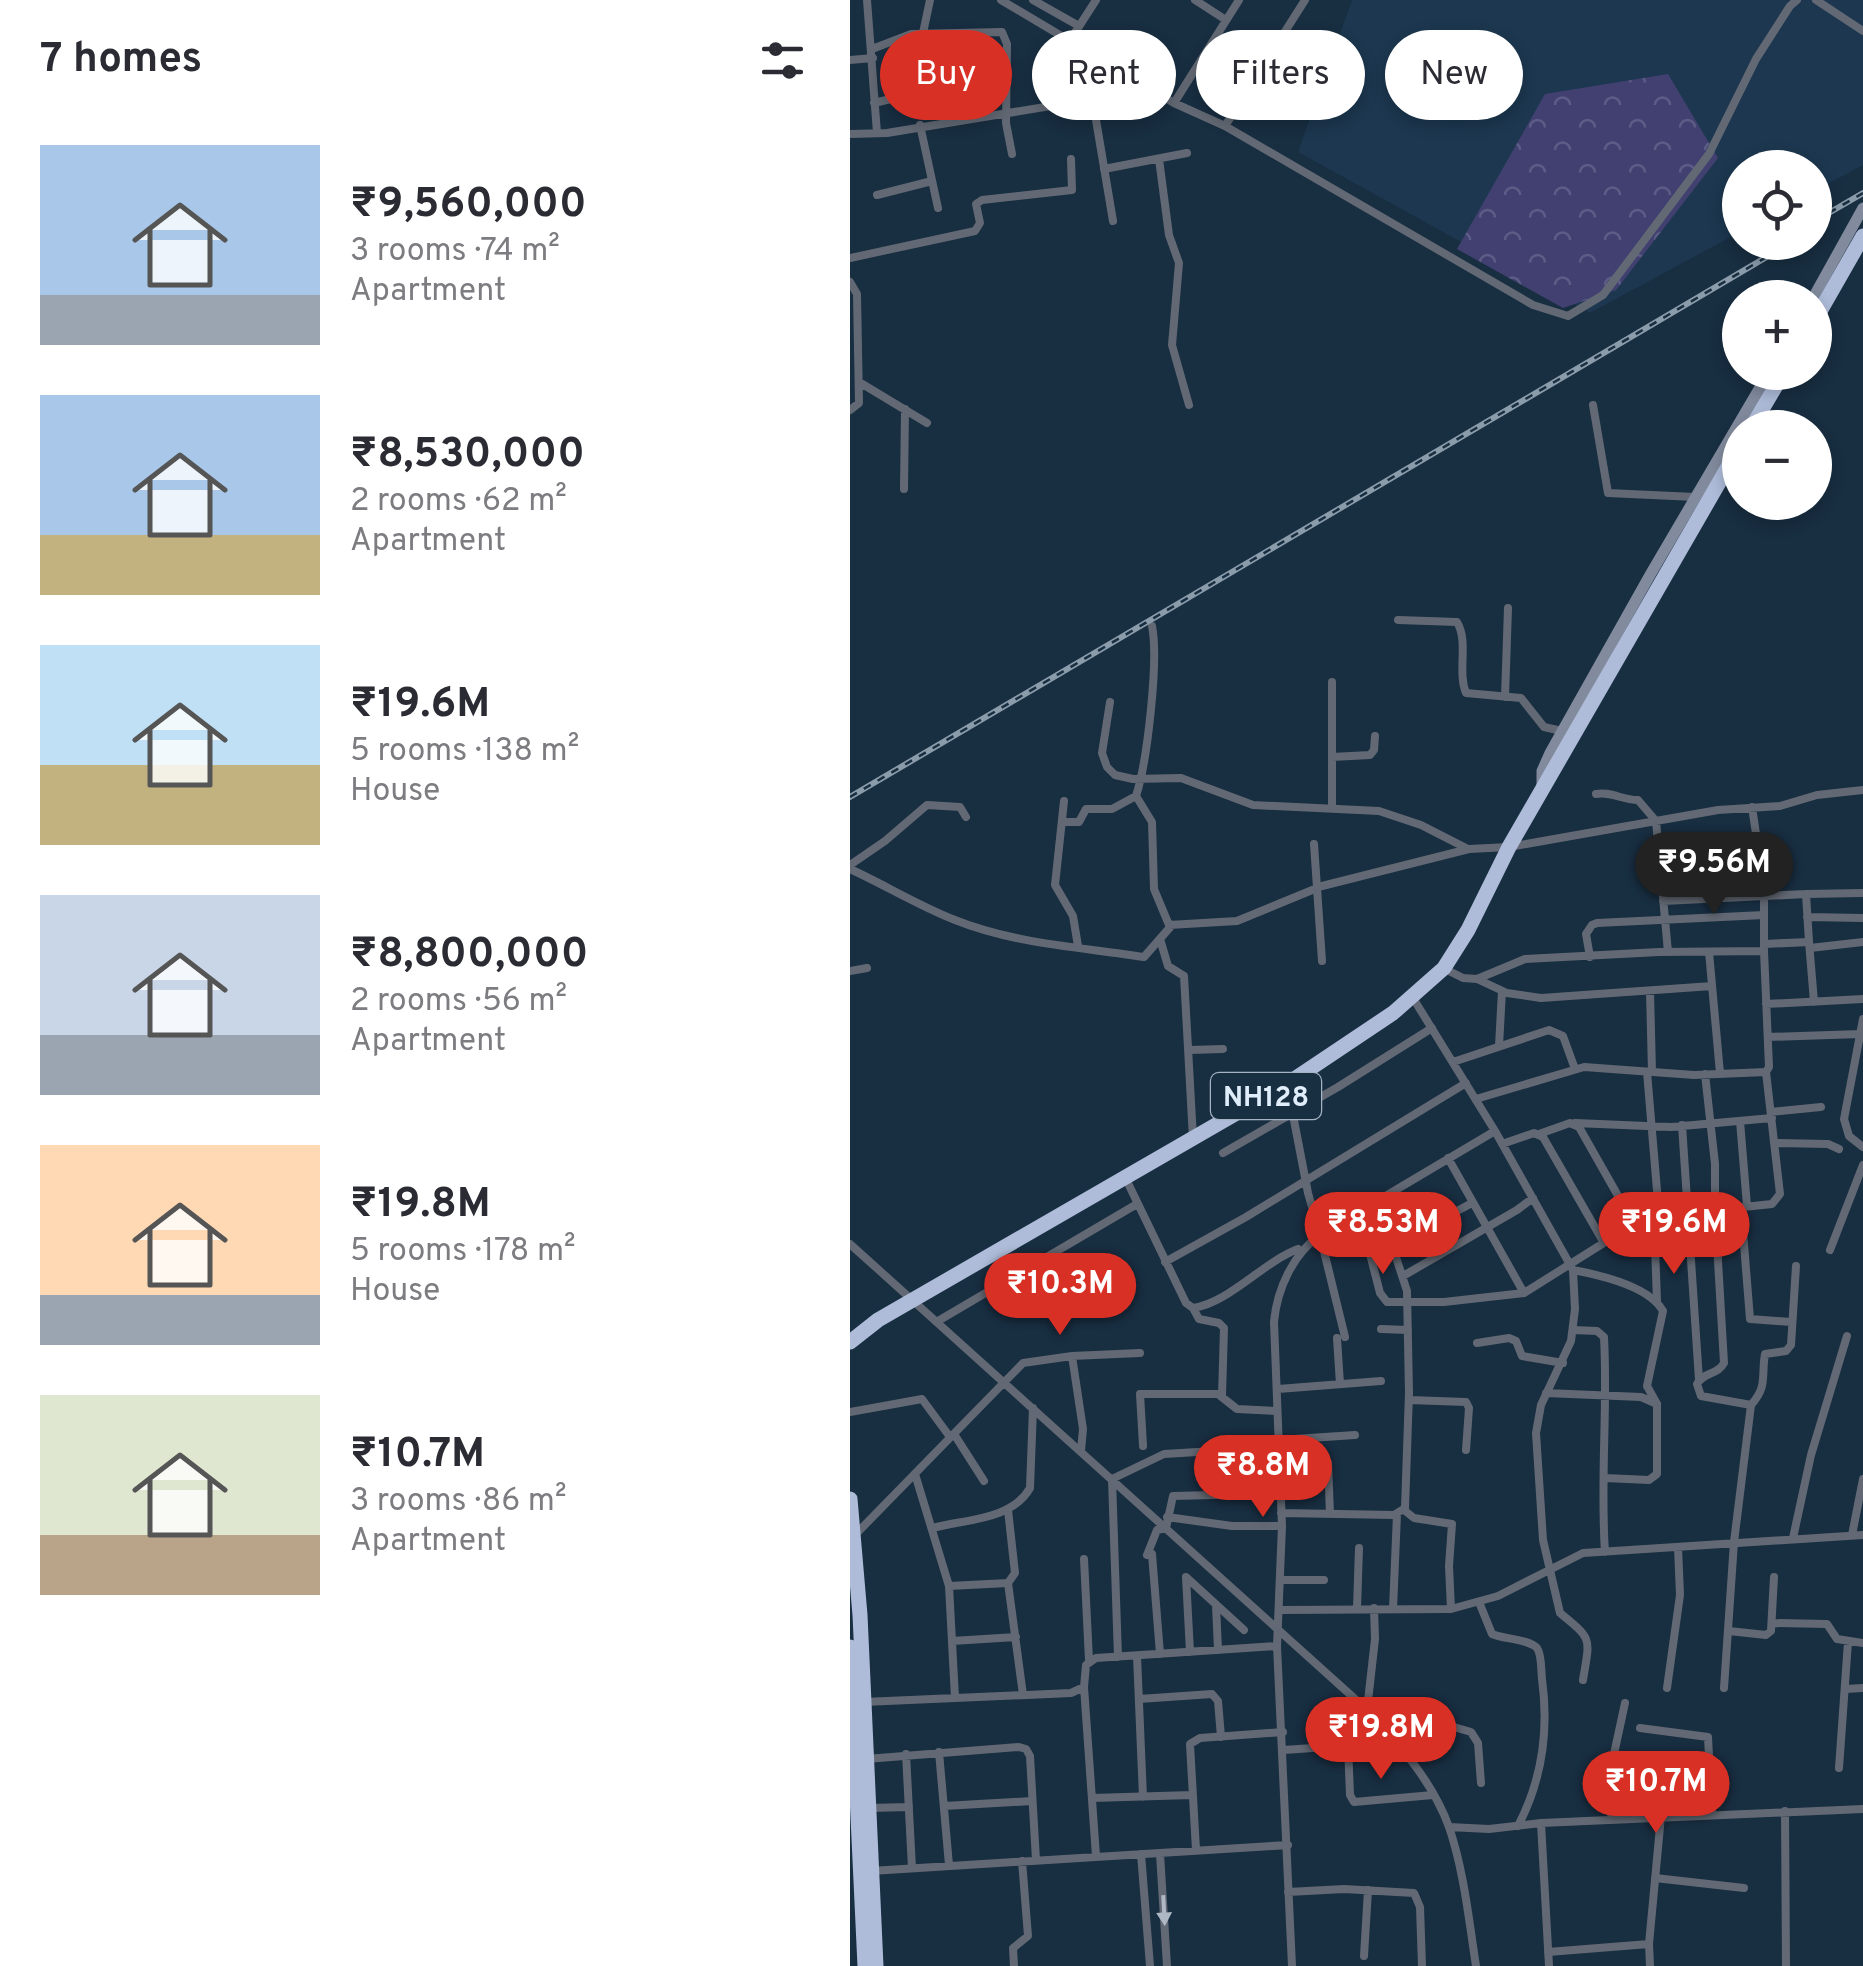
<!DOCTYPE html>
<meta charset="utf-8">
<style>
:root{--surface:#fff;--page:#f2f2f3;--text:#2b2b33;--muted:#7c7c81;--accent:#d93025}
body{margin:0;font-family:Overpass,sans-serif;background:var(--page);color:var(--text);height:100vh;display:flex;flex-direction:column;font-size:38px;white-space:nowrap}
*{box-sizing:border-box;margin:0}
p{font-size:32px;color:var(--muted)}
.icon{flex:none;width:55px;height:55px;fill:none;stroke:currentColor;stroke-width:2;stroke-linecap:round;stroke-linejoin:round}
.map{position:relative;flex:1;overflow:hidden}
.panel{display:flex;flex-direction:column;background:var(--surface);width:850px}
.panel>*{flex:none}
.top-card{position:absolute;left:30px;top:30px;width:832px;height:90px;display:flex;gap:20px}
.controls{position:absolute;left:872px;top:150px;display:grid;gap:20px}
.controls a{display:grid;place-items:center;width:110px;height:110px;border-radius:50%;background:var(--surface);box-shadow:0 5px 15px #0003;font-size:50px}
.price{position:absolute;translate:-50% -85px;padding:0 22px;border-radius:35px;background:var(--accent);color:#fff;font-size:32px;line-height:65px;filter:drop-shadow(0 2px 5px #0008)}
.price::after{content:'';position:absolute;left:50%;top:60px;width:30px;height:22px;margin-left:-15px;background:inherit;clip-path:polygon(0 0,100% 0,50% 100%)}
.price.current{background:#222;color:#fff}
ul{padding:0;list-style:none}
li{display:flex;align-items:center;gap:30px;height:250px;padding:0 40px}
li span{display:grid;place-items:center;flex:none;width:280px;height:200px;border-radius:0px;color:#555}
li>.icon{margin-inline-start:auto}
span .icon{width:120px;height:120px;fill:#fffc;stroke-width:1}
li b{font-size:42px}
h2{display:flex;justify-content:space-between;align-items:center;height:120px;padding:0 40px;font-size:42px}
.chip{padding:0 35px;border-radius:45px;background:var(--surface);box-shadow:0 5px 15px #0003;font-size:35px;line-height:90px}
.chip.current{background:var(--accent);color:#fff}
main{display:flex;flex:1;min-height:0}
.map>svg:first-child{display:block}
.built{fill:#1c374f}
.park{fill:url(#park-crowns)}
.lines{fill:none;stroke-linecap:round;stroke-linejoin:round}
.street{stroke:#636974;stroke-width:8}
.secondary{stroke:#818b9d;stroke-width:11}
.highway{stroke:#aebcd9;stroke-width:15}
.rail-casing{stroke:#8a9baa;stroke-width:6}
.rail{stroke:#182e41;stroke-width:2.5;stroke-dasharray:8;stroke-linecap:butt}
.oneway{fill:#aeb8c4}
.labels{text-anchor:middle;stroke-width:10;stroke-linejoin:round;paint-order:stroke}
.shield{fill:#182e41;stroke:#a4b4c2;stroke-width:2.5}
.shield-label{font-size:28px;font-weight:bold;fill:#e0edfa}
</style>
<main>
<section class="panel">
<h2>7 homes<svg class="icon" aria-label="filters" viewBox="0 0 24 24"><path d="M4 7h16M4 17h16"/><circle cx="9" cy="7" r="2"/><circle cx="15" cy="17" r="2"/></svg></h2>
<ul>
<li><span style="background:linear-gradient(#a9c7e8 75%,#9aa5b1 0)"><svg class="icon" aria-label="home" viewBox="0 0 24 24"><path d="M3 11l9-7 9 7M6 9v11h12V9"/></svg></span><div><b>₹9,560,000</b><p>3 rooms · 74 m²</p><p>Apartment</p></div></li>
<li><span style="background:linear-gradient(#a9c7e8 70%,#c2b280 0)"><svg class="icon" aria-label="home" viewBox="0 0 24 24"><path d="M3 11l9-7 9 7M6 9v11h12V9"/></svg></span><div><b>₹8,530,000</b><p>2 rooms · 62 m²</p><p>Apartment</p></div></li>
<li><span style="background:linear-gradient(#bfe0f5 60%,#c2b280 0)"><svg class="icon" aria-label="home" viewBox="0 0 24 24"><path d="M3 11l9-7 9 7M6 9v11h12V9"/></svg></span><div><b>₹19.6M</b><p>5 rooms · 138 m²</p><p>House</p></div></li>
<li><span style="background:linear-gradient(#c9d6e8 70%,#9aa5b1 0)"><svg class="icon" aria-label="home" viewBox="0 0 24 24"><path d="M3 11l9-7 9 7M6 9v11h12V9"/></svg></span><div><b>₹8,800,000</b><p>2 rooms · 56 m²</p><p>Apartment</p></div></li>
<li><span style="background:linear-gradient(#ffd9b3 75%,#9aa5b1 0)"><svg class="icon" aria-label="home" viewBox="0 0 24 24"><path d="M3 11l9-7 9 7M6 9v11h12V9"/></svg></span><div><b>₹19.8M</b><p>5 rooms · 178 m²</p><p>House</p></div></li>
<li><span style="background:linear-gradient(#dfe7d0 70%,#b9a48a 0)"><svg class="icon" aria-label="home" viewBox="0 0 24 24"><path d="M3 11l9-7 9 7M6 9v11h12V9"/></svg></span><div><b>₹10.7M</b><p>3 rooms · 86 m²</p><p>Apartment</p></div></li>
</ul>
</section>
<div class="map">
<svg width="1013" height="1966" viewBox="0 0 1013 1966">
<defs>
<pattern id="park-crowns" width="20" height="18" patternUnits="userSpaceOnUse" patternTransform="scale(2.5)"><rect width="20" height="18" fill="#414071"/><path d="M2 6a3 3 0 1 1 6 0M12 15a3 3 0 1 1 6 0" fill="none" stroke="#5c5c86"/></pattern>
</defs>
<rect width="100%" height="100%" fill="#182e41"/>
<path class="built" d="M 502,0 L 1013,0 L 1013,165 L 965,191 L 965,168 L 890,168 L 890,232 L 740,313 L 448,152 Z"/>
<path class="park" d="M 818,74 L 868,158 L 766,290 L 713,308 L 607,249 L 695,94 Z"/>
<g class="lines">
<path class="street" d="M 17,0 L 27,133
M 151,0 L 324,103 L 375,126 L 683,305 L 718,316 L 753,295 L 859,154 L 906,59 L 940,6 L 947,0
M 183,0 L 229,26
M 345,0 L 376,20
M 966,0 L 1013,31
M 73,33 L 80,0
M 219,42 L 246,0
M 22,49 L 61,34 L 152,32 L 157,44 L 156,123 L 162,154
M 202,56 L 206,106
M 0,60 L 23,58
M 24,103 L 70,92 L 157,83
M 324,103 L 389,0
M 70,125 L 88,208
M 375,126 L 455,0
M 0,134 L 37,133 L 237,100 L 244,108 L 263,221
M 309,159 L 319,235 L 329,263 L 322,345 L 339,405
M 254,169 L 337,153
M 27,195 L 82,181
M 0,258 L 125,231 L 130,223 L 126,204 L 132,200 L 222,190 L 221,159
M 0,282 L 7,294 L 9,403 L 0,410
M 9,382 L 77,423
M 743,405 L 758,493 L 845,497
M 54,489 L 55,409
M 548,620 L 607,622 C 619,642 607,671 616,693 L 671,698 L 694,727 L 712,731
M 302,626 C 309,660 297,763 286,796 L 302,822 L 304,889 L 319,925 L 387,921 L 472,886 L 619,849 L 659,847 L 868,810 L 930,806 L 967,795 L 1013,790
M 482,682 L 482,808
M 655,697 L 658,608
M 260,702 L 252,753 L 257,767 L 265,775 L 283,779 L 331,778 L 403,805 L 529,811 L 571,825 L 618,849
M 482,757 L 520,755 L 524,750 L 525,736
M 746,794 C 760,791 772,800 788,800 L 806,821 L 818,952
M 214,801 L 205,885 L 223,916 L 228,946
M 212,822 L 229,822 L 236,809 L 262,809 L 286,796
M 464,844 L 472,961
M 809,852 L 909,851
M 0,865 L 35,841 L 77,805 L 110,807 L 116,817
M 0,869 C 35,885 69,906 105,920 C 165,944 230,947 294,957 L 322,925
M 811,877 L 912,874
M 813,901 L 956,894
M 957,917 L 1013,918
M 310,939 L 318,966 L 334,976 L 343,1138
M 959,942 L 956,894 L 1013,893
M 914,944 L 959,942 L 964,1002
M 960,948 L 1013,942
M 859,952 L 870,1073
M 740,957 L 736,934 L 742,925 L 747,923 L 914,915
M 595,969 L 613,978 L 627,979 L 675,959 L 809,952 L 914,951 L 914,887 L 902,807
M 0,971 L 17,968
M 627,979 L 657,993 L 691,998 L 862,986
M 800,991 L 802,1072
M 916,1004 L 1013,999
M 1013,1019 L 994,1119 L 999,1136 L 1013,1147
M 918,1037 L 1010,1034
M 649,1046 L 652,991
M 339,1050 L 373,1049
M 603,1062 L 699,1030 L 713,1036 L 725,1069
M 797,1072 L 809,1214
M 437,1084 L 458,1193 L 470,1235 C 443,1254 427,1289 424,1322 L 432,1526 L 427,1646 L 442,1966
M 626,1099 L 734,1067 L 844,1075 L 916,1072 L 919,1067 L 914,951
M 921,1112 L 971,1107
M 890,1121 L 897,1206
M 725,1123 L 821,1127 L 922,1118
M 832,1125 L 849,1380
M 645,1131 L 723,1270 L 725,1309 L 721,1341 L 691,1405 L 686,1433 L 693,1540 L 710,1613 C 743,1640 740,1637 733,1680
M 689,1134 L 720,1123 L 729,1127 L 784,1224
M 924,1143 L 978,1144 L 989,1149
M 652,1144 L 684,1133 L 693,1137 L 754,1243
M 373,1153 L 488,1087 L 582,1028
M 598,1158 L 674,1293
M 275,1177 L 336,1303 L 343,1308 C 379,1303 413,1262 448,1249
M 891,1207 L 900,1319 L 941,1322
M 509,1211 L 530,1293 L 537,1302 L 594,1302 L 674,1293 L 784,1224 L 809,1214 L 865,1210 L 865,1164 L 855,1074
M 0,1244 L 514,1707 C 548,1743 582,1780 599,1827 C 614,1871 619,1921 626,1966
M 980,1250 L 1013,1165
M 521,1257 L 622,1203
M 315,1262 L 396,1217 L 616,1083
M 723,1270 C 750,1275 799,1286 813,1311 L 797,1386 L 807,1404 L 807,1474 L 799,1480 L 755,1478
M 553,1276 L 667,1210 L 683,1198
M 807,1301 L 805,1246 L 839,1239
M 343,1308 L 349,1319 L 369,1323 L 374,1328 L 372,1396
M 88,1321 L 287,1204
M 531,1329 L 558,1330
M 723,1330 L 747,1331 L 754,1337 C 758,1409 750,1480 755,1552
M 495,1337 L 470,1235 L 645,1131 L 563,998
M 487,1338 L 490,1384
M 627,1343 L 659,1338 L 666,1341 L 672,1356 L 713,1363
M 222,1356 L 233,1429 L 231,1451
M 428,1389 L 531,1381
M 696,1393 L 791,1397 L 807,1404
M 559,1400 L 616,1402 L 619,1408 L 616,1450
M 901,1405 L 851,1396 L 847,1384 C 853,1372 868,1375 874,1363 L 865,1210 L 922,1204 L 930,1194 L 916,1072
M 0,1412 L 72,1399 L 100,1437
M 104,1434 L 134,1481
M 429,1440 L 505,1435
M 293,1446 L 290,1394 L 368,1394 L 387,1409 L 427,1411
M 478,1463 L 480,1514
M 65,1474 L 99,1586 L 105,1698
M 554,1510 L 564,1518 L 602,1524 L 599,1566 L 601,1609
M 431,1513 L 544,1515 L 555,1508 L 559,1393 L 557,1291 L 542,1245
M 317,1517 L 382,1526 L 432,1526
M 83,1528 C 116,1519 162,1520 180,1488 L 183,1408
M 1002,1535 L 1013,1479
M 4,1536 L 173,1363 L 222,1356 L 290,1353
M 943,1538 L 961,1455 L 997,1336
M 302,1554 L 310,1654
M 297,1555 L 307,1530 L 316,1528 L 323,1496 L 402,1494
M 234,1559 L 239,1660
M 432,1580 L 474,1580
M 158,1583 L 165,1573 L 158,1510
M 99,1586 L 158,1583 L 173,1695
M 629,1602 L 642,1634 C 653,1639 679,1639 687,1648 C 692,1655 691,1671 692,1679 C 699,1730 692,1780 668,1826
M 366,1605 L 368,1650
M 507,1608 L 509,1548
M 543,1609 L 547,1514
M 429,1610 L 601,1609 L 648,1596 L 733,1553 L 1013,1535
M 922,1623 L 977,1624 L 987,1639 L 1013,1643
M 879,1631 L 916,1635 L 921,1631 L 924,1577
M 102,1641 L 166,1637
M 340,1652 L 336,1577 L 394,1630
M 287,1656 L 293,1797
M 268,1657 L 262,1479 L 314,1454 L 429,1447
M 234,1687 L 246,1856
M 817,1688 L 830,1595 L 828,1547
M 874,1688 L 884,1542 L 901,1405 C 918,1386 911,1377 915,1354 L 936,1351 L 941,1345 L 946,1266
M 995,1689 L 1013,1688
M 289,1699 L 362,1694 L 368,1701 L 371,1737
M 14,1702 L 221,1693 L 234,1687 L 236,1665 L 246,1658 L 427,1646
M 517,1710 L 525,1639 L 524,1608
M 533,1727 L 566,1716 L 621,1732 L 628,1743 L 631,1783
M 790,1728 L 858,1737 L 862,1815
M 498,1745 L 500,1795 L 504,1802 L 583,1795
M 434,1750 L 548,1742
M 89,1752 L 99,1865
M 56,1754 L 62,1868
M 16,1759 L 169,1747 L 176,1749 L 180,1756 L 186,1860
M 989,1768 L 998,1642
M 242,1798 L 342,1795
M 94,1806 L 182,1801
M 19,1808 L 59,1807
M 935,1811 L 936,1966
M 761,1820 L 764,1754 L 775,1703
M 691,1823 L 699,1966
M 599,1827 L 639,1829 L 691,1823 L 1013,1809
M 346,1850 L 340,1744 L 350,1738 L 433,1732
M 291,1854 L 300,1966
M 310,1854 L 317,1966
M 21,1871 L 438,1845
M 805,1878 L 894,1888
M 438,1892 L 494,1889 L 564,1893 L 570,1907 L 572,1966
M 799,1944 L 800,1966
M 698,1952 L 799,1944 L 811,1816
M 514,1956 L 518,1890
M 164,1966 L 163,1948 L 178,1936 L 172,1861"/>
<path class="secondary" d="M 963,298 L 1013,208
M 692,789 L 692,771 L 700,753 L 800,575 L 919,372"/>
<path class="highway" d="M 965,320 L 1013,236
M 901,428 L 934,372
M 0,1342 L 28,1320 L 437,1084 L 543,1013 L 594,968 L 618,930 L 659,847 L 890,446
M 0,1499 L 10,1615 L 26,1966
M 0,1647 L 15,1966"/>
<g class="rail-casing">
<path id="rail" d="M 965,221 L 1013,193
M 0,797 L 942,242"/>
</g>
<use href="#rail" class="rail"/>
</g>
<defs><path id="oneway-solid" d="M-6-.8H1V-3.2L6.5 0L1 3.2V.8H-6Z" transform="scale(2.5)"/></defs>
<use class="oneway" href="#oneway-solid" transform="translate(314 1910) rotate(87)"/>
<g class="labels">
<rect class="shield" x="361" y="1073" width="110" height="46" rx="8"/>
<g class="shield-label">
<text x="416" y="1106">NH128</text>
</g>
</g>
</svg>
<div class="controls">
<a><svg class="icon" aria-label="locate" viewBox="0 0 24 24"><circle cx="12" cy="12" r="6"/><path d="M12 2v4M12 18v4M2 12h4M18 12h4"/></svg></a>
<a>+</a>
<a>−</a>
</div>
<b class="price current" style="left:864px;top:917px">₹9.56M</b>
<b class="price" style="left:533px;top:1277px">₹8.53M</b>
<b class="price" style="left:824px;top:1277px">₹19.6M</b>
<b class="price" style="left:210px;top:1338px">₹10.3M</b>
<b class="price" style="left:413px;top:1520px">₹8.8M</b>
<b class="price" style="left:531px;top:1782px">₹19.8M</b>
<b class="price" style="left:806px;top:1836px">₹10.7M</b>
<div class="top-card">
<a class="chip current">Buy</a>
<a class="chip">Rent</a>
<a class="chip">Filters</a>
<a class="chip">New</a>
</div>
</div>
</main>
